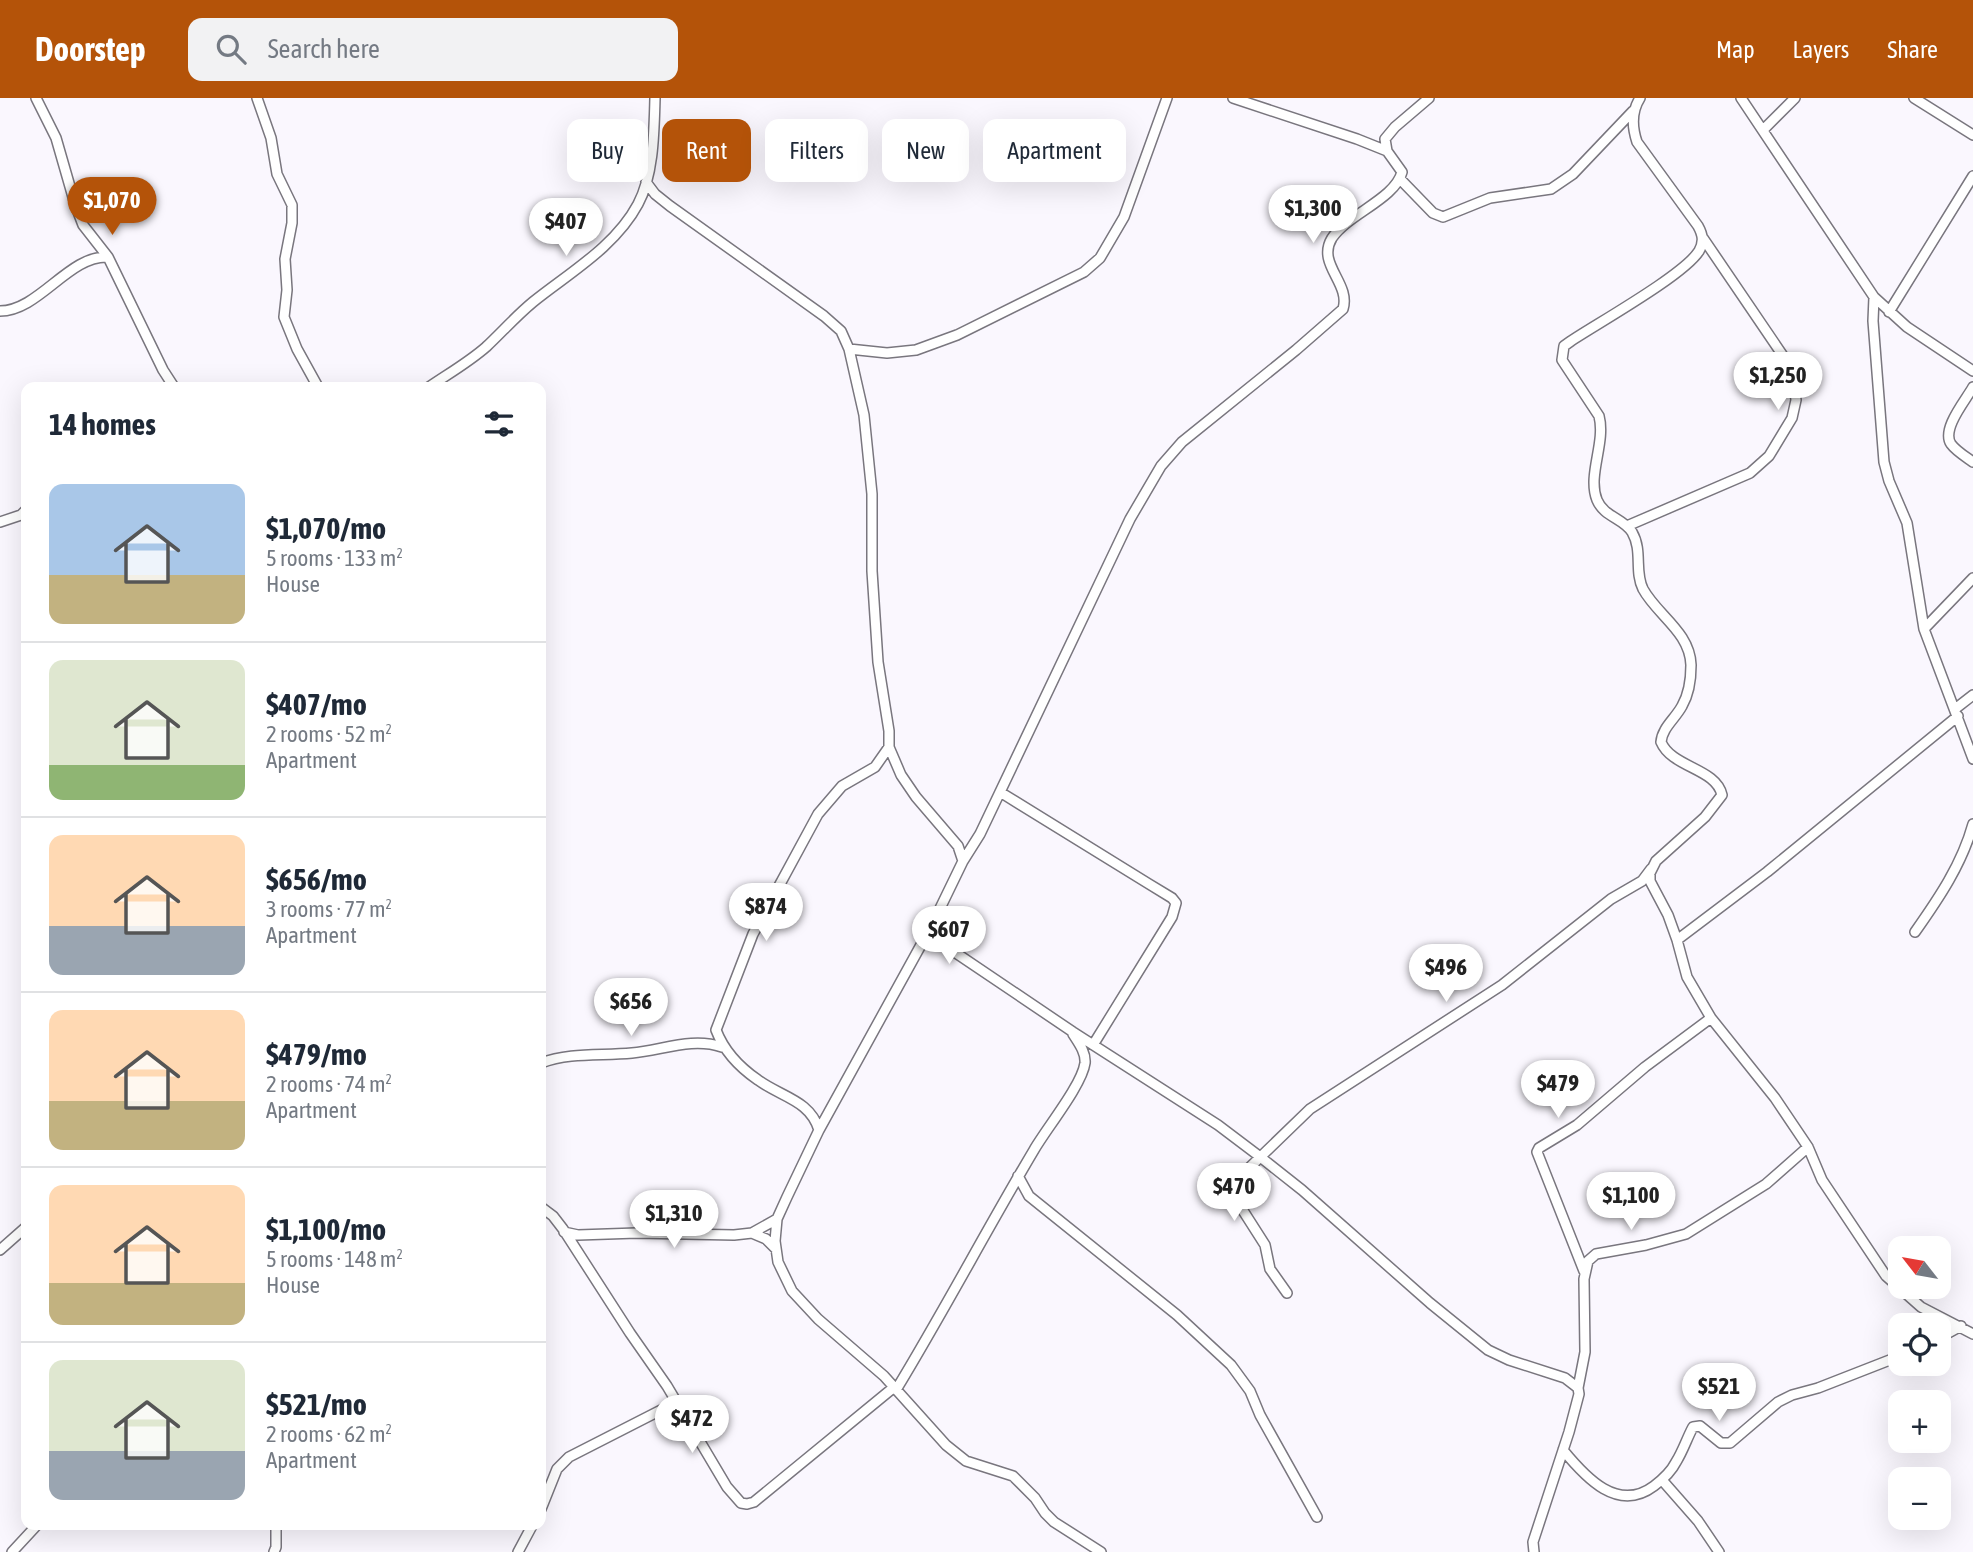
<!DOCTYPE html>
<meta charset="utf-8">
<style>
:root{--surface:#fff;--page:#f2f2f3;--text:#1f2937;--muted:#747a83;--line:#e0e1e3;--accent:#b45309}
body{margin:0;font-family:"Asap Condensed",sans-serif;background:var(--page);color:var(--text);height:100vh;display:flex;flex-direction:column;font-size:26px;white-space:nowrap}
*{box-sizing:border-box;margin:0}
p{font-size:23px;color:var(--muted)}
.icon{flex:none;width:38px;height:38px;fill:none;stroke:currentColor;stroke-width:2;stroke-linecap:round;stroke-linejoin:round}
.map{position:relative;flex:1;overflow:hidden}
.side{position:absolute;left:21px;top:284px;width:525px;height:1148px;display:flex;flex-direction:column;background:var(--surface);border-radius:14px;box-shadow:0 7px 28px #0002}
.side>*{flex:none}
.guide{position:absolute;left:567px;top:21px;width:665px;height:63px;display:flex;gap:14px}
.needle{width:46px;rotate:301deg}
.buttons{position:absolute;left:1888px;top:1138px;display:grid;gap:14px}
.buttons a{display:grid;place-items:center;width:63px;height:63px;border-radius:14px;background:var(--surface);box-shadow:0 7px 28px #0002;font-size:35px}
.price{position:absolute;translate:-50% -60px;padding:0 16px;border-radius:24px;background:#fff;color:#222;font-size:23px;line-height:46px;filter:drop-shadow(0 2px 4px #0008)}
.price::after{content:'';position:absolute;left:50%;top:42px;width:21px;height:16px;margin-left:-10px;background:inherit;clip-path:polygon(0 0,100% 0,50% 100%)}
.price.active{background:var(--accent);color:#fff}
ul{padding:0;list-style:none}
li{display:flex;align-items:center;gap:21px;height:175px;padding:0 28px}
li+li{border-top:2px solid var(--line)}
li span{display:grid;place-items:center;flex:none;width:196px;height:140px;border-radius:14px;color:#555}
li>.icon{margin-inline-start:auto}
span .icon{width:84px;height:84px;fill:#fffc;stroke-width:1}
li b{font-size:30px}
h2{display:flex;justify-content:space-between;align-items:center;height:84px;padding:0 28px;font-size:30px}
.chip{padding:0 24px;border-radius:14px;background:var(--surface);box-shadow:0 7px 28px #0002;font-size:24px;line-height:63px}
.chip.active{background:var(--accent);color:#fff}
header{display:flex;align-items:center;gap:42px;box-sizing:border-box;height:98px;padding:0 35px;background:var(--accent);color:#fff}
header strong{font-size:33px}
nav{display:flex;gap:38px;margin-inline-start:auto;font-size:24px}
.search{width:490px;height:63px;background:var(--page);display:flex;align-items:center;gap:18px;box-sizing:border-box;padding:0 24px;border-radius:14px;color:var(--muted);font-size:26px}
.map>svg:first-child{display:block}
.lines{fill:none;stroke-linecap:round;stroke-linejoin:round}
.minor-casing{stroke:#79767e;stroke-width:12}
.minor{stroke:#fff;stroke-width:9}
</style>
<header>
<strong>Doorstep</strong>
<div class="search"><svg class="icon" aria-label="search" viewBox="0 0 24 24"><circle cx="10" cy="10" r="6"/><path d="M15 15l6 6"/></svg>Search here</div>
<nav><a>Map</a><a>Layers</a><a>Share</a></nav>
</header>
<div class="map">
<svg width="1973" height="1454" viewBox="0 0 1973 1454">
<rect width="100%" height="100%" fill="#faf7fe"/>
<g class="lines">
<g class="minor-casing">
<path id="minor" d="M 36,0 L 56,40 L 75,106 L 83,127 L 108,159 L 163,272 L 174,289
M 257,0 L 271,40 L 277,76 L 292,107 L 292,125 L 285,161 L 287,192 L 284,219 L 297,251 L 318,289
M 1233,0 L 1357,41 L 1387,53
M 1640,0 C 1631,14 1632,29 1637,44 L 1698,128 C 1703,137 1704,144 1699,153 C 1684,177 1598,225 1571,243 L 1564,248 L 1562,262 L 1599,318 C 1606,345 1587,377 1597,402 C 1604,419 1623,420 1632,434 C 1643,453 1634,473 1643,491 C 1657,517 1690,534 1691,567 C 1691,581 1689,596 1682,608 C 1675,621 1662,630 1661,644 C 1672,670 1716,670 1722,697 L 1705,719 L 1656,763 L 1650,775 L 1650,783 L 1668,817 L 1677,842 L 1687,879 L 1711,920 L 1775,1000 L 1808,1049 L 1822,1082 L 1886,1178 L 1921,1209 L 1973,1236
M 1741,0 L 1874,199 L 1907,229 L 1973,273
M 1914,0 L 1973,37
M 1763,32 L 1795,0
M 1400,81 L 1433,115 L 1443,119 L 1490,100 L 1551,91 L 1573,76 L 1633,13
M 646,84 L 655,96 L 670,108 L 824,218 L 841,233 L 849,251 L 864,317 L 872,396 L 872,473 L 878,564 L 889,633 L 889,649 L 901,677 L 916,699 L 958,748 L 963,763 L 932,827 L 936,837 L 950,851 L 1073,934 L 1218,1027 L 1259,1058 L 1302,1092 L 1430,1205 L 1488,1252 L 1509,1262 L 1565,1280 L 1578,1290 L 1579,1296 L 1569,1334 L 1533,1444 L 1534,1454
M 1874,199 L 1873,223 L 1884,364 L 1889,383 L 1907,425 L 1924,531 L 1973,661
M 0,213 C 39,213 69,157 108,159
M 1889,214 L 1973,78
M 849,251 L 887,255 L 916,252 L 957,237 L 1084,174 L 1100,160 L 1124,119 L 1167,0
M 429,289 C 448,276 469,264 486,249 C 502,234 516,218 533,204 C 569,175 615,149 638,106 C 654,76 654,33 655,0
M 1973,289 C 1966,302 1941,331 1951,346 C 1956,353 1966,359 1973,364
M 0,424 L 21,417 L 26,412
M 1627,428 L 1750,375 L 1769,358 L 1792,320 L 1796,302 L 1792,271 L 1703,140
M 1924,531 L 1973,480
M 1955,611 L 1973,597
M 1000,694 L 1149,786 L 1172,800 L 1176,805 L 1172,819 L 1093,947
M 963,763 L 980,736 L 1130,421 L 1161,368 L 1182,344 L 1296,252 L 1343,211 C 1351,185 1316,166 1332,140 C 1348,116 1395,101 1402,74 L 1387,53 L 1385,41 L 1395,29 L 1429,0
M 932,827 L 819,1032 L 787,1099 L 777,1121 L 775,1143 L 778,1164 L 792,1193 L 818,1221 L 884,1278 L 946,1347 L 966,1363 L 1013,1378 L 1035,1400 L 1045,1415 L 1054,1424 L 1101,1454
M 1915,834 C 1939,800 1962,766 1973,726
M 1677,842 L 1767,774 L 1958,618
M 541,965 C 570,954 601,958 632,955 C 663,952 692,939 722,949
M 819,1032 C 810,1002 781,999 758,982 C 739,969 724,953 716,932 L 753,836 L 818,716 L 842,688 L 875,669 L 889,649
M 1018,1078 L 1029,1098 L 1177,1217 L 1231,1267 L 1250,1293 L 1260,1317 L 1317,1419
M 541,1109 L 553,1118 L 563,1131 L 630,1235 L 667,1288 L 727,1389 L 741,1405 L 747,1406 L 754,1404 L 893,1290
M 564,1134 L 578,1137 L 637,1135 L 734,1137 L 752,1135 L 777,1121
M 752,1135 L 766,1141 L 776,1151
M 0,1152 L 26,1129
M 1584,1173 L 1537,1054 L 1539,1050 L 1577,1027 L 1645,969 L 1711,920
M 1287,1195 L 1270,1171 L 1265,1147 L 1235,1100 L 1236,1089 L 1248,1071 L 1310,1011 L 1502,887 L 1611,801 L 1642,783 L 1651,771
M 1939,1240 L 1961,1228
M 1578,1290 L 1585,1254 L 1584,1181 L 1588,1163 L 1596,1156 L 1646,1147 L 1686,1136 L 1766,1086 L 1808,1049
M 896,1292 C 944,1213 987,1131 1034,1052 C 1046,1031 1082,987 1085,965 C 1086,954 1078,944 1073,936
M 1563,1352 C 1586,1380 1618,1415 1654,1388 C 1662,1382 1671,1374 1676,1364 C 1683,1353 1687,1340 1693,1329 L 1700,1328 L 1721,1345 L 1730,1345 L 1778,1304 L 1792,1297 L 1818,1290 L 1900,1258
M 1662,1382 L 1698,1423 L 1719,1454
M 541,1411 L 557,1371 L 569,1359 L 665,1310 L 681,1310
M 12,1454 L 38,1426
M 274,1454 L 276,1449 L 276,1426
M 518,1454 L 533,1426"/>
</g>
<use href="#minor" class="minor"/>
</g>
</svg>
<div class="buttons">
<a><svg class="needle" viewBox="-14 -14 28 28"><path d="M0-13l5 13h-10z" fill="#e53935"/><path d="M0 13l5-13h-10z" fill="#747a83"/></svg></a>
<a><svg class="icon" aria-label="locate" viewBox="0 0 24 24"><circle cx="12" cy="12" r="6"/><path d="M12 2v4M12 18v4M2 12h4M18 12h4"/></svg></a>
<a>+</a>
<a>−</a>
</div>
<b class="price active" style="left:112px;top:139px">$1,070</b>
<b class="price" style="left:1313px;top:147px">$1,300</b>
<b class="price" style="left:566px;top:160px">$407</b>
<b class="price" style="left:1778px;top:314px">$1,250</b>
<b class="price" style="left:766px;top:845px">$874</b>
<b class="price" style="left:949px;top:868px">$607</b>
<b class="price" style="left:1446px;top:906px">$496</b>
<b class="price" style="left:631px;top:940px">$656</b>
<b class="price" style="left:1558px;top:1022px">$479</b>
<b class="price" style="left:1234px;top:1125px">$470</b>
<b class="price" style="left:1631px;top:1134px">$1,100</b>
<b class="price" style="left:674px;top:1152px">$1,310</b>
<b class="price" style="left:1719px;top:1325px">$521</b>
<b class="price" style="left:692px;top:1357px">$472</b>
<div class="guide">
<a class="chip">Buy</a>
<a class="chip active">Rent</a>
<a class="chip">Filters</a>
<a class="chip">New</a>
<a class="chip">Apartment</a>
</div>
<section class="side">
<h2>14 homes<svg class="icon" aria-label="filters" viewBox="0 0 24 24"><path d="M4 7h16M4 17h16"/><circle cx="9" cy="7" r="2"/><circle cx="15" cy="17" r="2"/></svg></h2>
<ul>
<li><span style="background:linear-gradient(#a9c7e8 65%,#c2b280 0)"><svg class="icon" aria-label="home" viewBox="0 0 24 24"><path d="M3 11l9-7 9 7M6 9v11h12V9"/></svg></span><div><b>$1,070/mo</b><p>5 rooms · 133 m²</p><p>House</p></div></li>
<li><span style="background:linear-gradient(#dfe7d0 75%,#8fb573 0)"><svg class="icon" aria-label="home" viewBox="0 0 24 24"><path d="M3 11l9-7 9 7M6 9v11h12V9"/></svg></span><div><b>$407/mo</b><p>2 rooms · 52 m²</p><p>Apartment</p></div></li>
<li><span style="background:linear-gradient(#ffd9b3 65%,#9aa5b1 0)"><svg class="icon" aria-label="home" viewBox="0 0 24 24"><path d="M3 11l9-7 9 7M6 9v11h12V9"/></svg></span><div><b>$656/mo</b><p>3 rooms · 77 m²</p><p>Apartment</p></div></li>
<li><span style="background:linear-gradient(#ffd9b3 65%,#c2b280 0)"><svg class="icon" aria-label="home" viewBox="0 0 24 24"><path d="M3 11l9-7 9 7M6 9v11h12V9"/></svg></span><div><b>$479/mo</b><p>2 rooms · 74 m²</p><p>Apartment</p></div></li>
<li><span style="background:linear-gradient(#ffd9b3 70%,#c2b280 0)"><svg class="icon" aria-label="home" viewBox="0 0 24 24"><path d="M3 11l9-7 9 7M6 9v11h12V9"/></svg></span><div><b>$1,100/mo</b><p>5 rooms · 148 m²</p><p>House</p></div></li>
<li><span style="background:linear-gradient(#dfe7d0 65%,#9aa5b1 0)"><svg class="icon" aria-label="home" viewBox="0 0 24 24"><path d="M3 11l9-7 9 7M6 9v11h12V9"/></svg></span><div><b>$521/mo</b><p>2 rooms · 62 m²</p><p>Apartment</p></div></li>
</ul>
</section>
</div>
